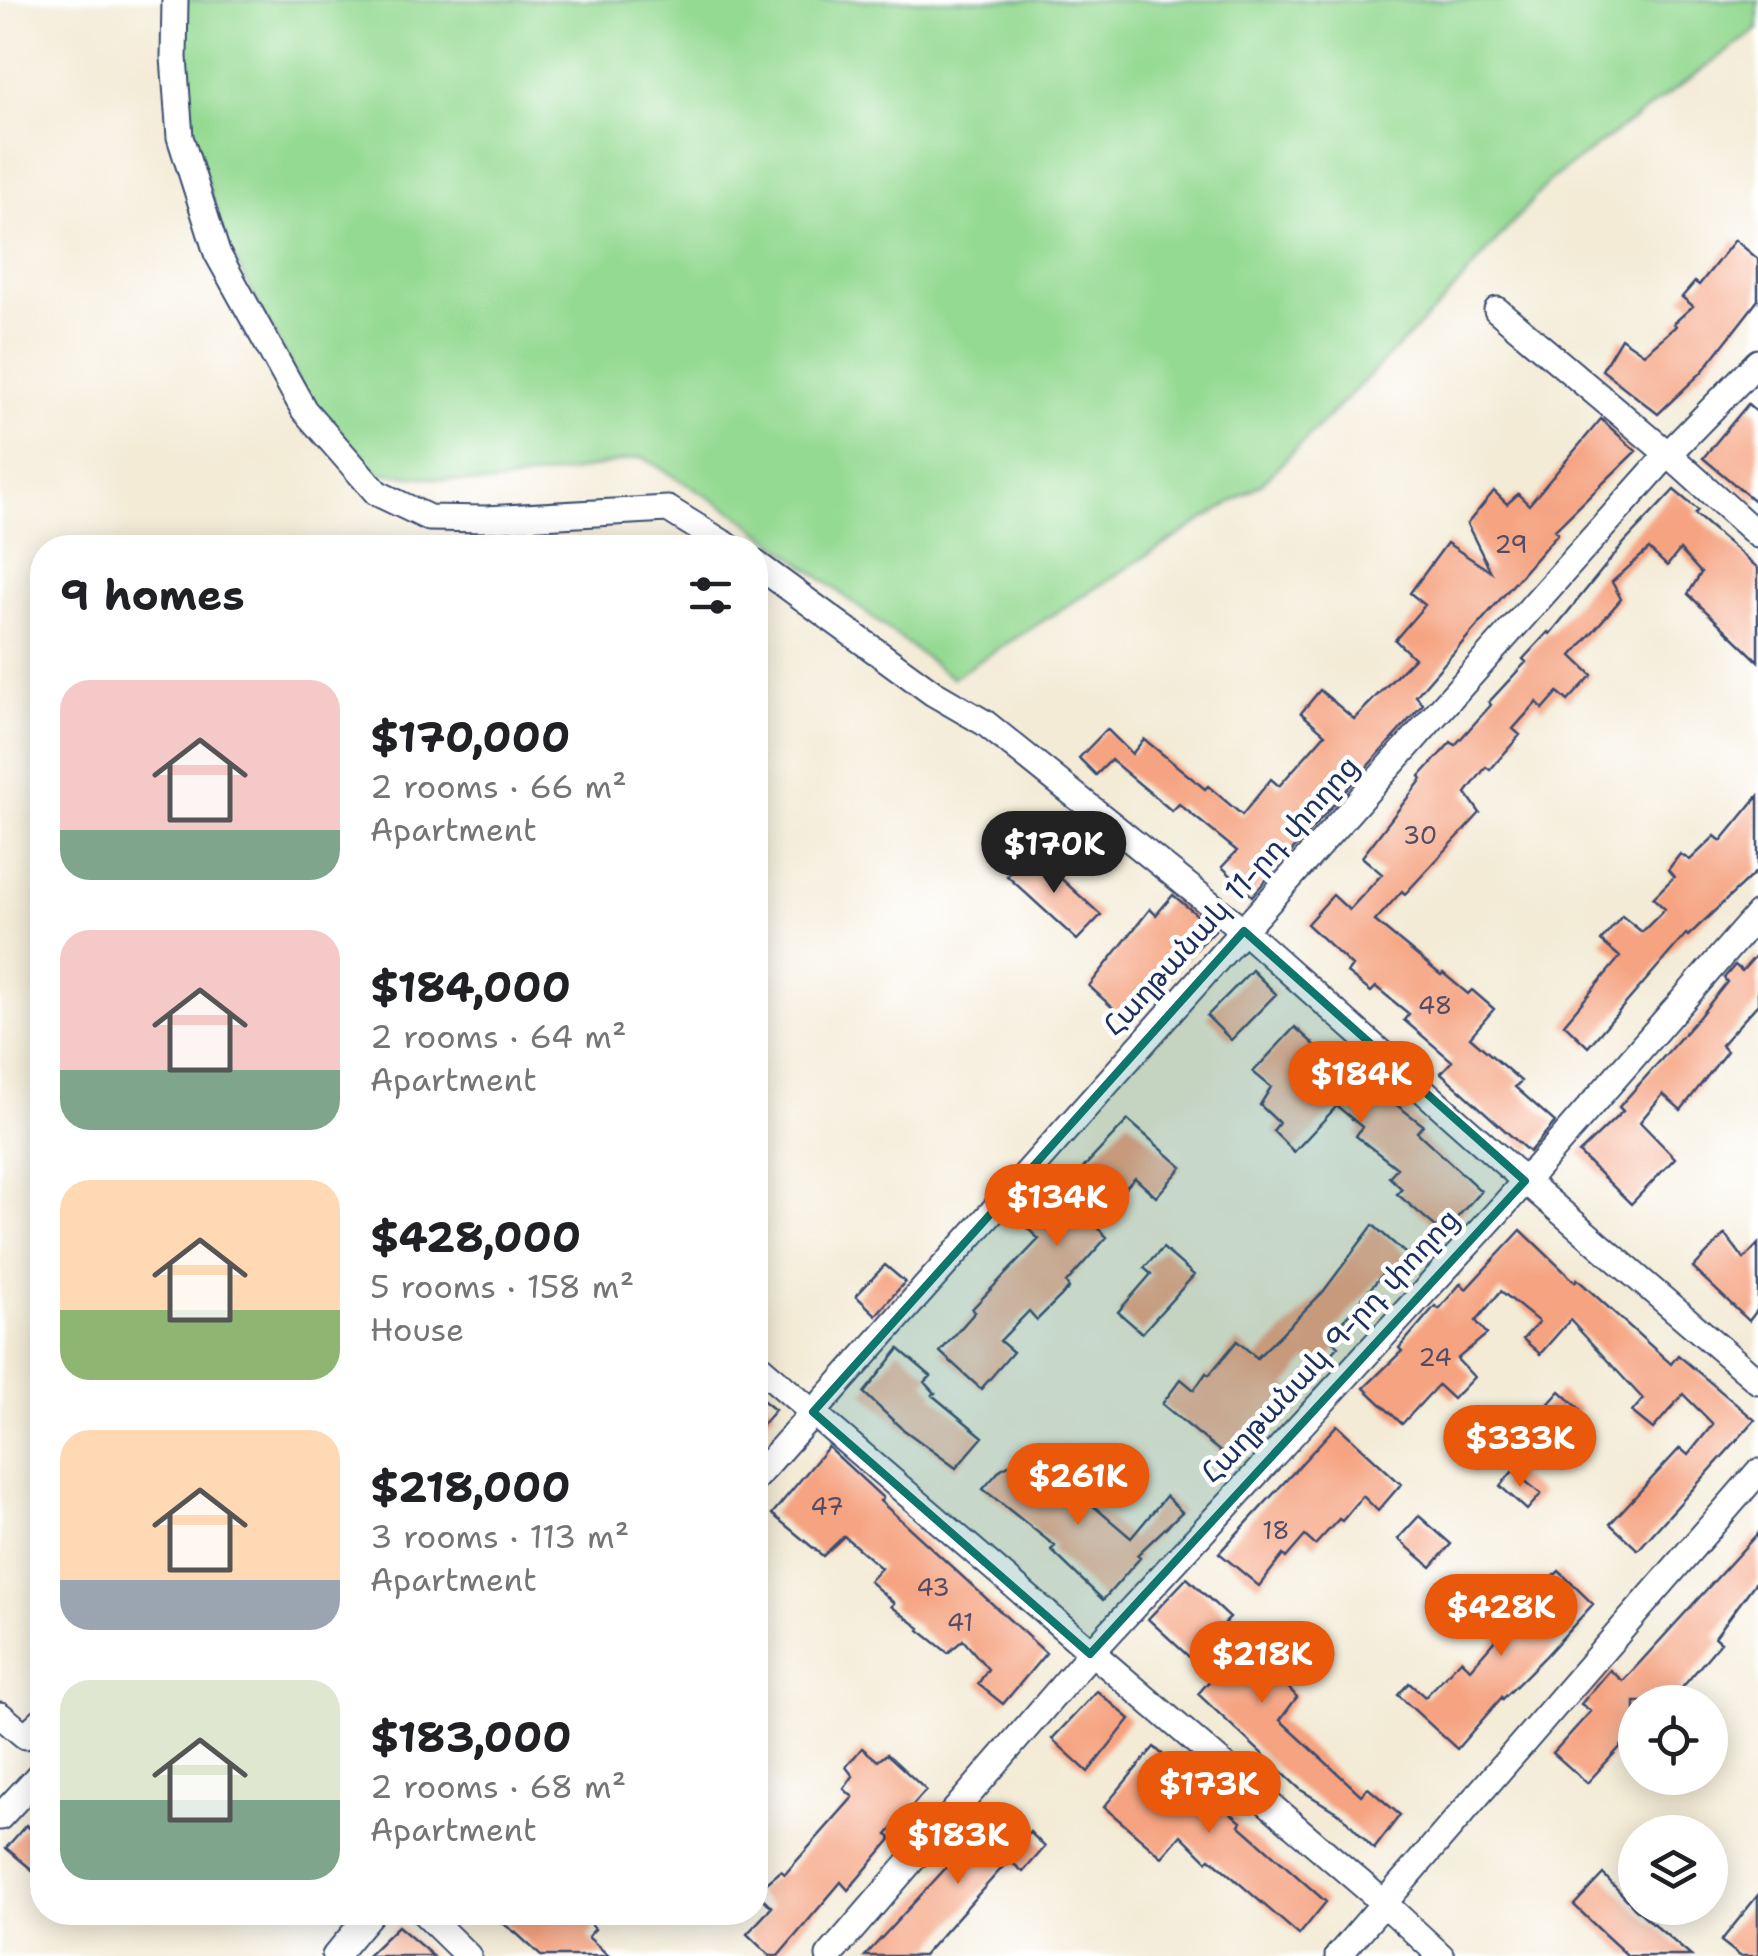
<!DOCTYPE html>
<meta charset="utf-8">
<style>
:root{--surface:#fff;--page:#f2f2f2;--text:#202124;--muted:#757577;--accent:#ea580c}
body{margin:0;font-family:"Shantell Sans","Noto Sans Armenian",sans-serif;background:var(--page);color:var(--text);height:100vh;display:flex;flex-direction:column;font-size:38px;white-space:nowrap}
*{box-sizing:border-box;margin:0}
p{font-size:32px;color:var(--muted)}
.icon{flex:none;width:55px;height:55px;fill:none;stroke:currentColor;stroke-width:2;stroke-linecap:round;stroke-linejoin:round}
.map{position:relative;flex:1;overflow:hidden}
.side{position:absolute;left:30px;top:535px;width:738px;height:1390px;display:flex;flex-direction:column;background:var(--surface);border-radius:40px;box-shadow:0 5px 25px #0003}
.side>*{flex:none}
.tools{position:absolute;left:1618px;top:1685px;display:grid;gap:20px}
.tools a{display:grid;place-items:center;width:110px;height:110px;border-radius:50%;background:var(--surface);box-shadow:0 5px 25px #0003;font-size:50px}
.price{position:absolute;translate:-50% -85px;padding:0 22px;border-radius:35px;background:var(--accent);color:#fff;font-size:32px;line-height:65px;filter:drop-shadow(0 2px 5px #0008)}
.price::after{content:'';position:absolute;left:50%;top:60px;width:30px;height:22px;margin-left:-15px;background:inherit;clip-path:polygon(0 0,100% 0,50% 100%)}
.price.current{background:#222;color:#fff}
ul{padding:0;list-style:none}
li{display:flex;align-items:center;gap:30px;height:250px;padding:0 30px}
li span{display:grid;place-items:center;flex:none;width:280px;height:200px;border-radius:30px;color:#555}
li>.icon{margin-inline-start:auto}
span .icon{width:120px;height:120px;fill:#fffc;stroke-width:1}
li b{font-size:42px}
h2{display:flex;justify-content:space-between;align-items:center;height:120px;padding:0 30px;font-size:42px}
.map>svg:first-child{display:block}
.green{fill:#95da93;stroke:#588478;stroke-width:2.5}
.building{fill:#f5a380}
.lines{fill:none;stroke-linecap:round;stroke-linejoin:round}
.street-casing{stroke:#3b4b70;stroke-width:29}
.street{stroke:#fff;stroke-width:25}
.marked{fill:#0f766e;fill-opacity:0.2;stroke:#0f766e;stroke-width:8;stroke-linejoin:round}
.labels{text-anchor:middle;stroke-width:9;stroke-linejoin:round;paint-order:stroke}
.number-label{font-size:25px;fill:#524c66}
.street-label{font-size:30px;fill:#1b2f5e;stroke:#fff}
</style>
<div class="map">
<svg width="1758" height="1956" viewBox="0 0 1758 1956">
<rect width="100%" height="100%" fill="#fff"/>
<filter id="ink" filterUnits="userSpaceOnUse"><feTurbulence type="fractalNoise" baseFrequency=".01" numOctaves="2"/><feDisplacementMap in="SourceGraphic" scale="20" xChannelSelector="R" yChannelSelector="G"/><feConvolveMatrix kernelMatrix="1 2 1 2 8 2 1 2 1" color-interpolation-filters="sRGB"/></filter>
<filter id="wash" filterUnits="userSpaceOnUse"><feTurbulence type="fractalNoise" baseFrequency=".0048" numOctaves="4" result="noise"/><feDisplacementMap in="SourceGraphic" scale="40" xChannelSelector="R" yChannelSelector="G"/><feGaussianBlur stdDeviation="2.25" result="paint"/><feColorMatrix in="noise" values="0 0 0 0 0 0 0 0 0 0 0 0 0 0 0 0 0 1.4 0 .05"/><feComposite in="paint" operator="in"/></filter>
<g filter="url(#wash)">
<rect width="100%" height="100%" fill="#f3ebd6"/>
<path class="green" d="M 181,0 L 1758,0 L 1758,29 L 1550,180 L 1445,300 L 1262,483 L 952,678 L 738,515 L 642,457 L 569,472 L 489,484 L 374,472 L 304,393 L 223,236 L 191,129 Z"/>
<g id="blocks">
<path class="building" d="M 1735,240 L 1758,259 L 1758,300 L 1702,372 L 1658,414 L 1602,370 L 1621,338 L 1644,354 L 1676,326 L 1674,323 L 1693,306 L 1682,297 L 1695,282 L 1699,285 Z
M 1748,404 L 1758,413 L 1758,504 L 1703,458 Z
M 1601,419 L 1636,451 L 1555,530 L 1558,533 L 1416,696 L 1423,704 L 1252,896 L 1222,867 L 1237,851 L 1179,804 L 1172,811 L 1111,760 L 1096,775 L 1079,758 L 1107,729 L 1132,754 L 1144,739 L 1205,789 L 1208,786 L 1242,815 L 1271,779 L 1279,786 L 1325,734 L 1301,713 L 1320,690 L 1354,719 L 1414,658 L 1395,640 L 1425,605 L 1410,593 L 1447,543 L 1491,572 L 1467,524 L 1494,491 L 1507,504 L 1518,494 L 1529,505 Z
M 1674,490 L 1698,510 L 1695,514 L 1758,568 L 1758,661 L 1688,594 L 1701,573 L 1680,550 L 1667,566 L 1649,549 L 1612,582 L 1621,599 L 1572,656 L 1592,675 L 1568,701 L 1558,692 L 1543,709 L 1537,702 L 1513,729 L 1520,735 L 1490,770 L 1486,767 L 1466,793 L 1480,813 L 1405,894 L 1402,891 L 1375,921 L 1441,975 L 1443,973 L 1468,994 L 1472,990 L 1494,1009 L 1470,1037 L 1521,1081 L 1515,1087 L 1555,1122 L 1529,1152 L 1441,1073 L 1452,1061 L 1404,1020 L 1409,1014 L 1376,987 L 1371,992 L 1347,973 L 1352,966 L 1307,924 L 1333,895 L 1349,910 L 1382,874 L 1362,857 L 1422,779 L 1420,776 L 1451,742 L 1455,745 L 1491,705 L 1489,702 L 1526,662 L 1523,659 L 1548,632 L 1550,634 L 1624,543 Z
M 1758,796 L 1758,870 L 1688,936 L 1686,934 L 1588,1047 L 1564,1024 L 1620,957 L 1601,941 L 1622,916 L 1642,932 L 1665,909 L 1653,898 L 1674,877 L 1668,870 L 1680,854 L 1690,860 L 1715,836 L 1721,841 Z
M 1031,851 L 1101,915 L 1077,940 L 1007,876 Z
M 1173,895 L 1215,930 L 1126,1020 L 1089,986 L 1150,909 L 1156,915 Z
M 1758,953 L 1758,1004 L 1721,1045 L 1727,1051 L 1681,1110 L 1663,1094 L 1640,1122 L 1675,1158 L 1631,1204 L 1579,1153 L 1623,1111 L 1619,1107 L 1699,1017 L 1727,982 L 1724,978 L 1735,965 L 1742,971 Z
M 1252,970 L 1276,994 L 1231,1040 L 1207,1016 Z
M 1295,1027 L 1358,1085 L 1368,1074 L 1383,1090 L 1381,1093 L 1423,1125 L 1417,1132 L 1481,1191 L 1443,1233 L 1397,1194 L 1402,1189 L 1389,1177 L 1397,1168 L 1356,1136 L 1362,1127 L 1337,1106 L 1294,1152 L 1273,1131 L 1279,1123 L 1260,1105 L 1271,1087 L 1253,1072 Z
M 1128,1120 L 1182,1167 L 1156,1197 L 1135,1178 L 1092,1223 L 1107,1237 L 1066,1283 L 1069,1288 L 1037,1320 L 1029,1311 L 1000,1341 L 1013,1352 L 981,1389 L 940,1352 L 975,1312 L 972,1309 L 1039,1239 L 1027,1228 Z
M 1373,1225 L 1413,1260 L 1391,1285 L 1381,1276 L 1329,1337 L 1339,1346 L 1318,1369 L 1308,1359 L 1287,1386 L 1292,1390 L 1268,1418 L 1264,1414 L 1223,1454 L 1162,1404 L 1181,1379 L 1194,1390 L 1206,1373 L 1209,1375 L 1237,1341 L 1257,1358 L 1323,1292 Z
M 1521,1230 L 1575,1282 L 1577,1279 L 1671,1364 L 1678,1355 L 1755,1420 L 1638,1550 L 1610,1524 L 1680,1448 L 1688,1455 L 1713,1424 L 1683,1394 L 1653,1429 L 1632,1412 L 1643,1399 L 1570,1320 L 1540,1354 L 1523,1339 L 1539,1322 L 1501,1291 L 1476,1321 L 1487,1334 L 1457,1359 L 1474,1377 L 1453,1399 L 1438,1385 L 1402,1424 L 1364,1388 L 1402,1351 L 1399,1348 L 1435,1306 L 1439,1309 L 1461,1283 L 1466,1289 Z
M 1725,1234 L 1744,1259 L 1758,1244 L 1758,1309 L 1749,1321 L 1693,1268 Z
M 1163,1248 L 1194,1275 L 1142,1333 L 1118,1312 L 1151,1274 L 1144,1268 Z
M 885,1265 L 905,1282 L 876,1315 L 856,1296 Z
M 899,1349 L 931,1376 L 925,1382 L 935,1393 L 932,1395 L 983,1437 L 956,1468 L 900,1427 L 864,1393 Z
M 1560,1391 L 1580,1409 L 1523,1474 L 1503,1455 Z
M 755,1394 L 775,1410 L 755,1433 Z
M 1337,1425 L 1401,1484 L 1378,1511 L 1363,1496 L 1342,1521 L 1339,1519 L 1315,1545 L 1305,1536 L 1286,1558 L 1283,1555 L 1259,1586 L 1219,1553 Z
M 828,1447 L 883,1498 L 880,1501 L 1046,1653 L 1003,1704 L 978,1684 L 988,1669 L 963,1640 L 948,1653 L 919,1630 L 920,1628 L 891,1606 L 894,1603 L 869,1581 L 881,1568 L 844,1536 L 823,1556 L 772,1514 Z
M 1017,1461 L 1048,1491 L 1055,1487 L 1084,1511 L 1090,1503 L 1131,1538 L 1166,1496 L 1182,1512 L 1137,1555 L 1140,1558 L 1103,1600 L 1051,1550 L 1055,1546 L 983,1489 L 1001,1469 Z
M 1513,1471 L 1541,1494 L 1527,1510 L 1500,1486 Z
M 1419,1516 L 1451,1544 L 1431,1567 L 1398,1539 Z
M 1758,1533 L 1758,1579 L 1715,1637 L 1721,1642 L 1680,1690 L 1694,1702 L 1635,1702 L 1635,1731 L 1587,1783 L 1553,1753 L 1591,1711 L 1581,1704 L 1610,1670 L 1623,1681 Z
M 1559,1571 L 1593,1604 L 1545,1657 L 1503,1699 L 1502,1697 L 1457,1749 L 1398,1695 L 1409,1683 L 1425,1697 L 1461,1660 L 1470,1669 L 1509,1624 L 1496,1612 L 1513,1586 L 1531,1597 Z
M 1187,1578 L 1230,1618 L 1225,1623 L 1265,1656 L 1272,1649 L 1286,1662 L 1275,1673 L 1297,1697 L 1280,1720 L 1361,1795 L 1368,1788 L 1400,1815 L 1374,1849 L 1341,1815 L 1301,1790 L 1198,1694 L 1212,1678 L 1148,1619 Z
M 1097,1691 L 1130,1719 L 1088,1772 L 1052,1739 Z
M 1154,1747 L 1241,1822 L 1239,1825 L 1326,1902 L 1299,1935 L 1210,1858 L 1207,1861 L 1181,1835 L 1162,1857 L 1104,1807 Z
M 862,1748 L 878,1761 L 887,1754 L 926,1790 L 887,1835 L 892,1838 L 848,1890 L 841,1882 L 778,1956 L 770,1956 L 747,1934 L 772,1907 L 756,1892 L 781,1871 L 785,1874 L 853,1797 L 844,1789 L 853,1776 L 846,1767 Z
M 992,1810 L 1025,1839 L 1030,1832 L 1045,1847 L 1023,1872 L 1009,1860 L 923,1956 L 865,1956 L 955,1858 L 971,1830 Z
M 26,1825 L 42,1839 L 42,1878 L 6,1848 Z
M 1603,1874 L 1635,1908 L 1691,1956 L 1628,1956 L 1604,1934 L 1574,1905 Z
M 1758,1895 L 1758,1956 L 1740,1956 L 1721,1941 Z
M 487,1912 L 579,1912 L 595,1929 L 588,1937 L 609,1956 L 541,1956 L 516,1933 Z
M 398,1926 L 433,1956 L 367,1956 Z"/>
</g>
</g>
<g filter="url(#ink)">
<use href="#blocks" fill-opacity="0" stroke="#3b4b70" stroke-width="2.5"/>
<g class="lines">
<g class="street-casing">
<path id="street" d="M 175,0 L 174,58 L 180,137 L 217,253 L 304,410 L 377,493 L 429,518 L 486,519 L 668,509 L 731,548
M 1497,310 L 1668,454 L 1758,535
M 755,563 L 933,693 L 985,723 L 1244,931 L 1525,1181 L 1758,1381
M 755,1363 L 1384,1903 L 1441,1956
M 755,1478 L 1668,454 L 1758,362
M 0,1715 L 25,1736 L 42,1720
M 0,1817 L 42,1772
M 423,1912 L 468,1956
M 335,1956 L 372,1912
M 829,1956 L 1090,1654 L 1504,1205 L 1758,914
M 1338,1956 L 1758,1472"/>
</g>
<use href="#street" class="street"/>
</g>
</g>
<path class="marked" d="M 1244,931 L 1525,1181 L 1090,1654 L 813,1412 Z"/>
<g class="labels">
<g class="number-label">
<text x="1511" y="553">29</text>
<text x="1420" y="844">30</text>
<text x="1435" y="1014">48</text>
<text x="1435" y="1366">24</text>
<text x="827" y="1515">47</text>
<text x="1276" y="1539">18</text>
<text x="933" y="1596">43</text>
<text x="960" y="1631">41</text>
</g>
<g class="street-label">
<text transform="translate(1231 896) rotate(-48)" y="10">Հաղթանակ 11-րդ փողոց</text>
<text transform="translate(1330 1346) rotate(-47)" y="10">Հաղթանակ 9-րդ փողոց</text>
</g>
</g>
</svg>
<div class="tools">
<a><svg class="icon" aria-label="locate" viewBox="0 0 24 24"><circle cx="12" cy="12" r="6"/><path d="M12 2v4M12 18v4M2 12h4M18 12h4"/></svg></a>
<a><svg class="icon" aria-label="layers" viewBox="0 0 24 24"><path d="M12 4l9 5-9 5-9-5zM3 14l9 5 9-5"/></svg></a>
</div>
<b class="price current" style="left:1054px;top:896px">$170K</b>
<b class="price" style="left:1361px;top:1126px">$184K</b>
<b class="price" style="left:1057px;top:1249px">$134K</b>
<b class="price" style="left:1520px;top:1490px">$333K</b>
<b class="price" style="left:1078px;top:1528px">$261K</b>
<b class="price" style="left:1501px;top:1659px">$428K</b>
<b class="price" style="left:1262px;top:1706px">$218K</b>
<b class="price" style="left:1209px;top:1836px">$173K</b>
<b class="price" style="left:958px;top:1887px">$183K</b>
<section class="side">
<h2>9 homes<svg class="icon" aria-label="filters" viewBox="0 0 24 24"><path d="M4 7h16M4 17h16"/><circle cx="9" cy="7" r="2"/><circle cx="15" cy="17" r="2"/></svg></h2>
<ul>
<li><span style="background:linear-gradient(#f6c9c9 75%,#7fa58c 0)"><svg class="icon" aria-label="home" viewBox="0 0 24 24"><path d="M3 11l9-7 9 7M6 9v11h12V9"/></svg></span><div><b>$170,000</b><p>2 rooms · 66 m²</p><p>Apartment</p></div></li>
<li><span style="background:linear-gradient(#f6c9c9 70%,#7fa58c 0)"><svg class="icon" aria-label="home" viewBox="0 0 24 24"><path d="M3 11l9-7 9 7M6 9v11h12V9"/></svg></span><div><b>$184,000</b><p>2 rooms · 64 m²</p><p>Apartment</p></div></li>
<li><span style="background:linear-gradient(#ffd9b3 65%,#8fb573 0)"><svg class="icon" aria-label="home" viewBox="0 0 24 24"><path d="M3 11l9-7 9 7M6 9v11h12V9"/></svg></span><div><b>$428,000</b><p>5 rooms · 158 m²</p><p>House</p></div></li>
<li><span style="background:linear-gradient(#ffd9b3 75%,#9aa5b1 0)"><svg class="icon" aria-label="home" viewBox="0 0 24 24"><path d="M3 11l9-7 9 7M6 9v11h12V9"/></svg></span><div><b>$218,000</b><p>3 rooms · 113 m²</p><p>Apartment</p></div></li>
<li><span style="background:linear-gradient(#dfe7d0 60%,#7fa58c 0)"><svg class="icon" aria-label="home" viewBox="0 0 24 24"><path d="M3 11l9-7 9 7M6 9v11h12V9"/></svg></span><div><b>$183,000</b><p>2 rooms · 68 m²</p><p>Apartment</p></div></li>
</ul>
</section>
</div>
